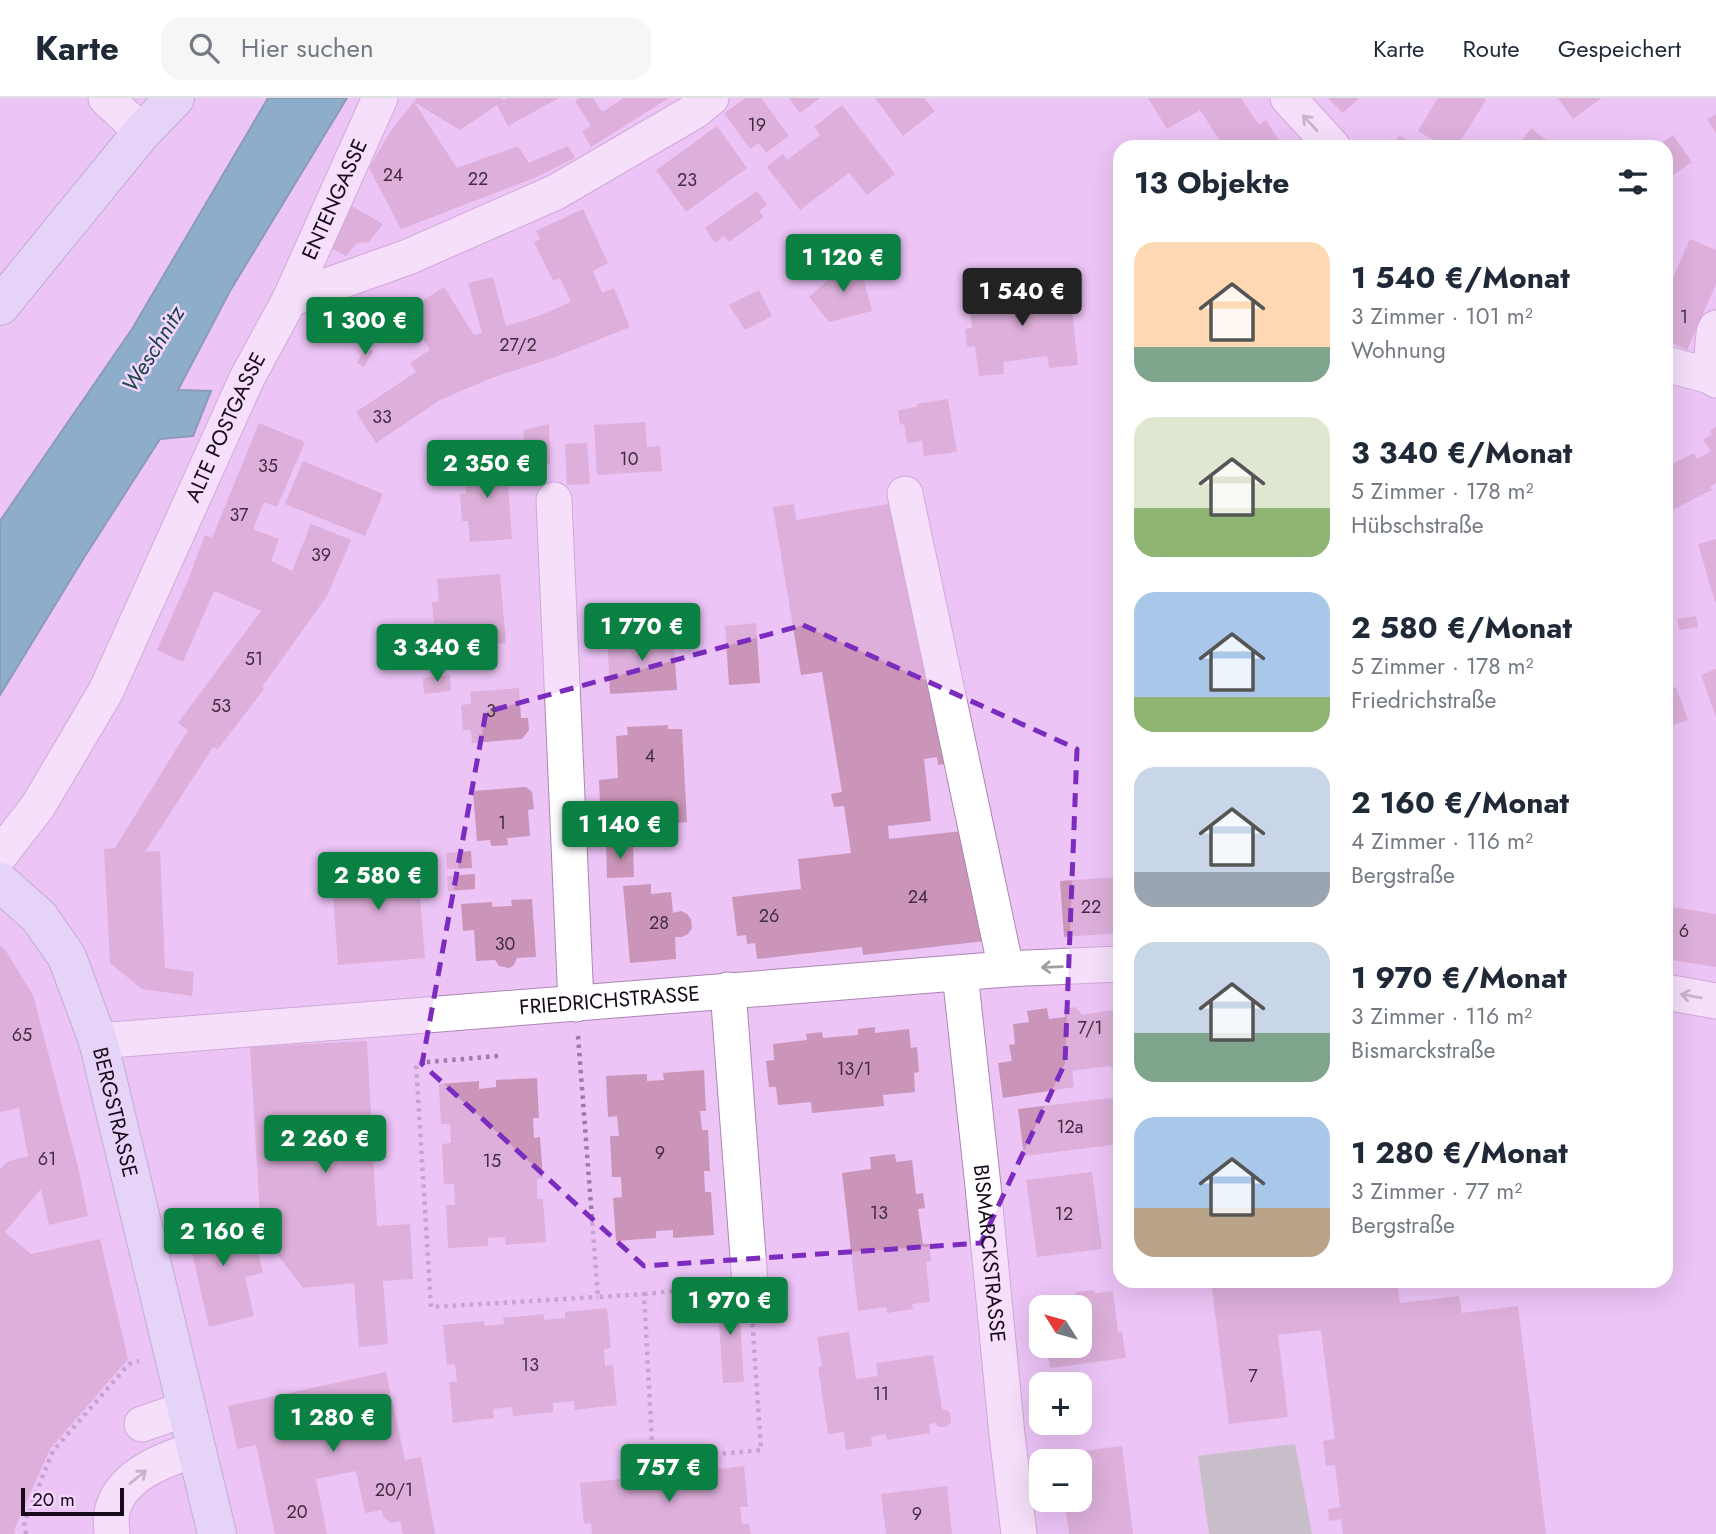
<!DOCTYPE html>
<html lang="de">
<meta charset="utf-8">
<style>
:root{--surface:#fff;--page:#f6f6f7;--text:#1f2937;--muted:#747a83;--line:#e0e1e3;--accent:#0b8043}
body{margin:0;font-family:Jost,sans-serif;background:var(--page);color:var(--text);height:100vh;display:flex;flex-direction:column;font-size:26px;white-space:nowrap}
*{box-sizing:border-box;margin:0}
p{font-size:23px;color:var(--muted)}
.icon{flex:none;width:38px;height:38px;fill:none;stroke:currentColor;stroke-width:2;stroke-linecap:round;stroke-linejoin:round}
.map{position:relative;flex:1;overflow:hidden}
.panel{position:absolute;left:1113px;top:42px;width:560px;height:1148px;display:flex;flex-direction:column;background:var(--surface);border-radius:21px;box-shadow:0 7px 28px #0002}
.panel>*{flex:none}
.needle{width:46px;rotate:307deg}
.tools{position:absolute;left:1029px;top:1197px;display:grid;gap:14px}
.tools a{display:grid;place-items:center;width:63px;height:63px;border-radius:14px;background:var(--surface);box-shadow:0 7px 28px #0002;font-size:35px}
.scale{position:absolute;left:21px;bottom:18px;width:103px;box-sizing:border-box;padding-left:7px;border:4px solid #170a1a;border-top:0;font-size:19px;line-height:24px;white-space:nowrap;color:#170a1a;-webkit-text-stroke:5px #f5d5fd;paint-order:stroke}
.price{position:absolute;translate:-50% -60px;padding:0 16px;border-radius:7px;background:var(--accent);color:#fff;font-size:23px;line-height:46px;filter:drop-shadow(0 2px 4px #0008)}
.price::after{content:'';position:absolute;left:50%;top:42px;width:21px;height:16px;margin-left:-10px;background:inherit;clip-path:polygon(0 0,100% 0,50% 100%)}
.price.active{background:#222;color:#fff}
ul{padding:0;list-style:none}
li{display:flex;align-items:center;gap:21px;height:175px;padding:0 21px}
li span{display:grid;place-items:center;flex:none;width:196px;height:140px;border-radius:21px;color:#555}
li>.icon{margin-inline-start:auto}
span .icon{width:84px;height:84px;fill:#fffc;stroke-width:1}
li b{font-size:30px}
h2{display:flex;justify-content:space-between;align-items:center;height:84px;padding:0 21px;font-size:30px}
header{display:flex;align-items:center;gap:42px;box-sizing:border-box;height:98px;padding:0 35px;background:var(--surface);border-bottom:2px solid var(--line)}
header strong{font-size:33px}
nav{display:flex;gap:38px;margin-inline-start:auto;font-size:24px}
.search{width:490px;height:63px;background:var(--page);display:flex;align-items:center;gap:18px;box-sizing:border-box;padding:0 24px;border-radius:21px;color:var(--muted);font-size:26px}
.map>svg:first-child{display:block}
.green{fill:#9ab693}
.water{fill:#199096;stroke:#186871;stroke-width:2}
.building{fill:#ca95b8}
.lines{fill:none;stroke-linecap:round;stroke-linejoin:round}
.minor-casing{stroke:#ab86b4;stroke-width:37}
.major-casing{stroke:#878fa8;stroke-width:40}
.path{stroke:#9a7da2;stroke-width:4.5;stroke-dasharray:3.5 5;stroke-linecap:butt}
.minor{stroke:#fff;stroke-width:35}
.major{stroke:#dce7f9;stroke-width:38}
.oneway{stroke:#a29da3}
.marked{fill:none;stroke:#7b2cbf;stroke-width:5;stroke-dasharray:14 9;stroke-linejoin:round}
.labels{text-anchor:middle;stroke-width:5;stroke-linejoin:round;paint-order:stroke}
.number-label{font-size:18px;fill:#442d42}
.street-label{font-size:21px;fill:#170a1a;stroke:#f5d5fd}
.water-label{font-size:23px;font-style:italic;fill:#18484a;stroke:#f5d5fd}
</style>
<header>
<strong>Karte</strong>
<div class="search"><svg class="icon" aria-label="search" viewBox="0 0 24 24"><circle cx="10" cy="10" r="6"/><path d="M15 15l6 6"/></svg>Hier suchen</div>
<nav><a>Karte</a><a>Route</a><a>Gespeichert</a></nav>
</header>
<div class="map">
<svg width="1716" height="1436" viewBox="0 0 1716 1436">
<rect width="100%" height="100%" fill="#ecc4f6"/>
<path class="green" d="M 1295,1346 L 1312,1436 L 1209,1436 L 1198,1358 Z"/>
<path class="water" d="M 268,0 L 347,0 L 230,193 L 178,292 L 211,293 L 193,338 L 160,341 L 85,458 L 0,597 L 0,423 L 132,231 Z"/>
<path class="building" d="M 417,0 L 501,0 L 504,2 L 507,0 L 559,0 L 508,28 L 497,7 L 460,32 L 414,4 L 457,70 L 518,48 L 529,65 L 568,48 L 575,60 L 537,79 L 401,131 L 369,70 L 390,34 Z
M 580,0 L 593,0 L 602,14 L 624,0 L 669,0 L 591,49 L 582,33 L 591,28 L 575,3 Z
M 746,0 L 761,0 L 789,38 L 766,55 L 759,45 L 750,51 L 724,15 Z
M 789,0 L 820,0 L 800,15 Z
M 875,0 L 924,0 L 935,13 L 903,38 Z
M 1148,0 L 1241,0 L 1259,27 L 1266,22 L 1283,49 L 1224,49 L 1200,12 L 1167,31 Z
M 1328,0 L 1359,0 L 1343,15 Z
M 1438,0 L 1483,0 L 1486,2 L 1457,49 L 1444,49 L 1418,33 Z
M 1558,0 L 1602,0 L 1573,21 Z
M 842,7 L 895,76 L 867,97 L 849,75 L 800,112 L 767,69 L 783,56 L 787,62 L 820,37 L 814,29 Z
M 1716,16 L 1716,35 L 1707,21 Z
M 717,28 L 747,70 L 686,114 L 656,72 Z
M 1531,30 L 1553,47 L 1551,49 L 1517,49 Z
M 1399,37 L 1420,49 L 1393,49 Z
M 1673,37 L 1692,64 L 1669,80 L 1666,75 L 1666,49 L 1656,49 Z
M 757,93 L 767,107 L 759,113 L 764,119 L 729,144 L 724,138 L 715,145 L 705,130 Z
M 345,104 L 383,126 L 369,144 L 357,145 L 346,158 L 323,145 Z
M 583,111 L 608,165 L 593,173 L 602,195 L 614,190 L 630,229 L 555,259 L 494,279 L 440,302 L 376,345 L 356,314 L 416,274 L 410,265 L 430,252 L 405,214 L 444,189 L 474,237 L 482,235 L 468,185 L 493,179 L 506,228 L 539,218 L 571,204 L 560,180 L 553,183 L 534,144 L 540,141 L 536,133 Z
M 1690,141 L 1716,152 L 1716,186 L 1687,252 L 1666,242 L 1666,195 Z
M 857,156 L 872,213 L 829,224 L 809,199 Z
M 1038,179 L 1040,198 L 1070,194 L 1078,267 L 1049,270 L 1047,258 L 1003,264 L 1004,276 L 979,278 L 975,248 L 967,249 L 965,231 L 972,230 L 969,204 L 1010,199 L 1008,182 Z
M 759,192 L 772,218 L 745,232 L 729,207 Z
M 365,250 L 373,253 L 364,269 L 357,265 Z
M 948,301 L 957,354 L 924,358 L 922,343 L 907,345 L 904,326 L 900,327 L 898,312 L 917,309 L 917,306 Z
M 645,324 L 647,349 L 660,348 L 662,373 L 597,377 L 594,327 Z
M 259,325 L 305,344 L 277,409 L 264,404 L 253,431 L 279,441 L 271,463 L 292,473 L 311,426 L 351,442 L 327,498 L 262,589 L 264,591 L 218,651 L 213,649 L 145,754 L 160,753 L 165,870 L 194,874 L 192,898 L 142,891 L 110,865 L 104,751 L 115,750 L 188,632 L 178,625 L 261,513 L 214,493 L 183,564 L 157,552 L 188,482 L 205,437 L 212,440 Z
M 549,326 L 550,366 L 527,368 L 523,332 Z
M 1716,328 L 1716,385 L 1710,389 L 1712,392 L 1666,415 L 1666,369 L 1694,355 L 1697,361 L 1711,353 L 1703,342 L 1712,336 L 1710,333 Z
M 587,345 L 590,386 L 567,387 L 565,346 Z
M 506,359 L 512,441 L 470,444 L 468,423 L 462,423 L 460,396 L 466,396 L 464,362 Z
M 303,363 L 383,396 L 365,438 L 285,406 Z
M 900,404 L 954,665 L 938,667 L 937,659 L 924,661 L 931,723 L 888,728 L 889,741 L 972,732 L 985,843 L 863,857 L 862,849 L 757,861 L 755,845 L 747,846 L 746,837 L 737,838 L 732,799 L 801,791 L 798,761 L 851,755 L 844,708 L 834,709 L 831,696 L 842,694 L 822,574 L 801,577 L 773,409 L 794,406 L 796,422 Z
M 1716,441 L 1716,504 L 1715,504 L 1698,446 Z
M 1666,445 L 1673,458 L 1666,462 Z
M 500,476 L 506,545 L 487,547 L 488,558 L 463,561 L 462,548 L 443,550 L 441,525 L 434,526 L 432,504 L 439,503 L 437,481 Z
M 1696,518 L 1698,529 L 1679,532 L 1677,521 Z
M 756,525 L 760,585 L 729,587 L 725,528 Z
M 673,533 L 677,592 L 610,596 L 607,537 Z
M 1716,571 L 1716,619 L 1701,577 Z
M 450,577 L 451,593 L 424,596 L 423,580 Z
M 1676,589 L 1688,622 L 1666,629 L 1666,592 Z
M 519,590 L 521,620 L 528,620 L 529,632 L 522,641 L 472,645 L 471,632 L 463,632 L 461,607 L 471,606 L 470,594 Z
M 668,627 L 668,631 L 682,631 L 687,724 L 676,725 L 676,731 L 636,733 L 636,724 L 601,726 L 599,682 L 618,680 L 616,638 L 628,637 L 627,629 Z
M 526,689 L 532,694 L 534,711 L 528,712 L 530,738 L 507,740 L 508,747 L 491,748 L 490,742 L 477,743 L 473,693 Z
M 633,746 L 634,779 L 607,780 L 606,747 Z
M 471,753 L 472,770 L 447,771 L 446,755 Z
M 417,761 L 425,860 L 338,867 L 331,768 Z
M 475,776 L 475,791 L 448,793 L 447,778 Z
M 1120,779 L 1120,835 L 1064,839 L 1060,783 Z
M 651,786 L 651,796 L 671,794 L 673,815 L 681,813 L 687,816 L 691,821 L 692,830 L 688,836 L 682,839 L 675,839 L 676,861 L 630,865 L 623,788 Z
M 532,801 L 536,859 L 517,860 L 514,867 L 509,870 L 499,868 L 495,862 L 476,863 L 474,832 L 463,833 L 461,806 L 492,804 L 492,809 L 512,808 L 511,802 Z
M 1666,808 L 1716,816 L 1716,869 L 1666,861 Z
M 0,847 L 4,850 L 33,897 L 78,1069 L 88,1118 L 49,1127 L 41,1091 L 5,1134 L 31,1156 L 100,1141 L 128,1261 L 50,1351 L 14,1432 L 15,1436 L 0,1436 L 0,1071 L 7,1064 L 28,1058 L 19,1010 L 0,1014 Z
M 1076,909 L 1082,917 L 1114,912 L 1120,954 L 1120,969 L 1116,972 L 1108,968 L 1072,973 L 1074,989 L 1003,1000 L 998,965 L 1012,963 L 1009,947 L 1015,946 L 1013,926 L 1029,924 L 1027,913 L 1047,910 L 1049,921 L 1065,919 L 1064,911 Z
M 875,929 L 875,935 L 909,931 L 911,950 L 917,949 L 919,974 L 914,975 L 915,994 L 883,997 L 884,1008 L 812,1015 L 811,1004 L 778,1007 L 776,989 L 769,989 L 766,963 L 774,962 L 773,946 L 807,942 L 806,936 L 822,934 L 823,940 L 858,937 L 858,931 Z
M 367,943 L 377,1128 L 410,1126 L 413,1181 L 383,1183 L 388,1246 L 359,1249 L 354,1185 L 303,1190 L 261,1135 L 250,949 Z
M 704,972 L 706,1013 L 700,1013 L 702,1032 L 708,1032 L 710,1073 L 704,1073 L 705,1094 L 711,1094 L 714,1137 L 673,1140 L 673,1132 L 656,1133 L 656,1140 L 616,1143 L 613,1100 L 622,1099 L 621,1079 L 612,1079 L 610,1038 L 619,1038 L 617,1018 L 608,1019 L 606,978 L 647,976 L 647,983 L 664,982 L 663,975 Z
M 537,980 L 539,1020 L 533,1020 L 534,1040 L 540,1039 L 543,1080 L 537,1081 L 537,1101 L 543,1101 L 546,1144 L 506,1147 L 505,1139 L 488,1140 L 488,1148 L 448,1150 L 446,1107 L 455,1107 L 454,1086 L 444,1086 L 442,1046 L 451,1045 L 450,1026 L 441,1026 L 439,986 L 479,983 L 479,991 L 496,989 L 496,982 Z
M 1120,999 L 1120,1046 L 1024,1058 L 1018,1011 Z
M 895,1056 L 896,1064 L 912,1062 L 916,1096 L 923,1095 L 925,1110 L 918,1111 L 923,1146 L 929,1146 L 931,1163 L 926,1164 L 930,1204 L 912,1206 L 913,1211 L 887,1215 L 886,1209 L 858,1213 L 842,1075 L 871,1071 L 870,1059 Z
M 1092,1074 L 1102,1151 L 1037,1159 L 1026,1082 Z
M 231,1113 L 240,1150 L 256,1146 L 263,1175 L 245,1179 L 254,1218 L 209,1229 L 185,1124 Z
M 1211,1183 L 1397,1183 L 1400,1205 L 1459,1198 L 1462,1215 L 1518,1208 L 1546,1436 L 1343,1436 L 1341,1421 L 1329,1423 L 1328,1411 L 1340,1409 L 1335,1367 L 1326,1368 L 1323,1343 L 1335,1341 L 1321,1232 L 1278,1237 L 1288,1319 L 1229,1326 Z
M 1093,1192 L 1096,1195 L 1113,1193 L 1118,1234 L 1122,1234 L 1126,1260 L 1050,1270 L 1046,1248 L 1080,1248 L 1080,1209 L 1041,1209 L 1040,1203 L 1074,1198 L 1076,1194 Z
M 738,1193 L 744,1284 L 723,1285 L 717,1194 Z
M 607,1210 L 611,1250 L 604,1251 L 605,1268 L 613,1267 L 617,1307 L 575,1312 L 574,1303 L 553,1305 L 553,1314 L 513,1318 L 512,1309 L 493,1311 L 494,1320 L 453,1325 L 449,1284 L 457,1284 L 455,1266 L 447,1267 L 443,1227 L 484,1223 L 485,1228 L 504,1226 L 503,1220 L 544,1216 L 544,1222 L 565,1220 L 565,1214 Z
M 849,1234 L 856,1281 L 878,1278 L 876,1265 L 933,1257 L 942,1311 L 947,1312 L 950,1315 L 951,1325 L 945,1329 L 939,1329 L 935,1325 L 929,1326 L 930,1335 L 887,1342 L 886,1336 L 871,1339 L 872,1348 L 846,1352 L 844,1334 L 828,1336 L 818,1269 L 822,1268 L 817,1239 Z
M 386,1274 L 405,1362 L 421,1359 L 435,1436 L 403,1436 L 400,1423 L 391,1425 L 383,1419 L 382,1412 L 365,1415 L 356,1373 L 316,1381 L 327,1436 L 275,1436 L 256,1347 L 237,1351 L 228,1308 Z
M 1122,1348 L 1133,1436 L 1069,1436 L 1064,1402 L 1080,1402 L 1080,1363 L 1060,1363 L 1059,1356 Z
M 744,1368 L 748,1409 L 740,1409 L 742,1426 L 749,1426 L 751,1436 L 592,1436 L 591,1425 L 584,1426 L 580,1385 L 620,1381 L 621,1387 L 640,1385 L 639,1379 L 680,1375 L 681,1380 L 701,1378 L 701,1373 Z
M 947,1388 L 952,1436 L 886,1436 L 881,1396 Z"/>
<g class="lines">
<g class="minor-casing">
<g id="minor">
<path d="M 106,0 L 142,34"/>
<path d="M 1288,0 L 1333,49"/>
<path d="M 290,201 L 408,159 L 556,94 L 695,13 L 711,0"/>
<path d="M 1666,266 L 1710,278 L 1716,282"/>
<path d="M 1710,278 L 1714,235 L 1716,230"/>
<path d="M 905,396 L 1006,871"/>
<path d="M 554,402 L 576,906"/>
<path id="s1" d="M 0,757 L 38,708 L 106,593 L 247,280 L 290,201 L 380,0"/>
<path id="s2" d="M 960,875 L 983,1088 L 1007,1337 L 1019,1436"/>
<path d="M 728,892 L 750,1185"/>
<path d="M 1666,894 L 1716,903"/>
<path id="s3" d="M 98,943 L 1006,871 L 1120,866"/>
<path d="M 142,1326 L 186,1311"/>
<path d="M 112,1436 C 112,1429 110,1421 112,1414 C 120,1377 165,1361 197,1351"/>
</g>
</g>
<g class="major-casing">
<g id="major">
<path d="M 0,208 L 142,34 L 175,0"/>
<path id="s4" d="M 0,784 L 39,819 L 67,859 L 98,943 L 217,1436"/>
</g>
</g>
<path class="path" d="M 578,938 L 598,1199 L 644,1196 L 653,1362 L 761,1352 L 752,1218
M 498,958 L 416,965 L 431,1209 L 598,1199
M 644,1196 L 715,1189
M 26,1436 L 24,1424 L 53,1353 L 129,1266 L 139,1263"/>
<use href="#minor" class="minor"/>
<use href="#major" class="major"/>
</g>
<defs><path id="oneway-shaft" d="M-6 0H5M1.5-3L5.5 0L1.5 3" fill="none" stroke-width="1.6" stroke-linecap="round" stroke-linejoin="round" transform="scale(1.75)"/></defs>
<g class="oneway">
<use href="#oneway-shaft" transform="translate(1310 25) rotate(-133)"/>
<use href="#oneway-shaft" transform="translate(1052 869) rotate(178)"/>
<use href="#oneway-shaft" transform="translate(1691 898) rotate(-170)"/>
<use href="#oneway-shaft" transform="translate(138 1379) rotate(-39)"/>
</g>
<path d="M0 0H1716V1436H0ZM 803,527 L 1077,651 L 1065,965 L 981,1145 L 644,1168 L 422,966 L 486,614 Z" fill="#ecc4f6" fill-opacity=".55" fill-rule="evenodd"/>
<path class="marked" d="M 803,527 L 1077,651 L 1065,965 L 981,1145 L 644,1168 L 422,966 L 486,614 Z"/>
<g class="labels">
<g class="number-label">
<text x="757" y="33">19</text>
<text x="393" y="83">24</text>
<text x="478" y="87">22</text>
<text x="687" y="88">23</text>
<text x="1684" y="225">1</text>
<text x="518" y="253">27/2</text>
<text x="382" y="325">33</text>
<text x="629" y="367">10</text>
<text x="268" y="374">35</text>
<text x="239" y="423">37</text>
<text x="321" y="463">39</text>
<text x="254" y="567">51</text>
<text x="221" y="614">53</text>
<text x="491" y="619">3</text>
<text x="650" y="664">4</text>
<text x="502" y="731">1</text>
<text x="918" y="805">24</text>
<text x="1091" y="815">22</text>
<text x="769" y="824">26</text>
<text x="659" y="831">28</text>
<text x="1684" y="839">6</text>
<text x="505" y="852">30</text>
<text x="1090" y="936">7/1</text>
<text x="22" y="943">65</text>
<text x="854" y="977">13/1</text>
<text x="1070" y="1035">12a</text>
<text x="660" y="1061">9</text>
<text x="47" y="1067">61</text>
<text x="492" y="1069">15</text>
<text x="879" y="1121">13</text>
<text x="1064" y="1122">12</text>
<text x="530" y="1273">13</text>
<text x="1253" y="1284">7</text>
<text x="881" y="1302">11</text>
<text x="394" y="1398">20/1</text>
<text x="297" y="1420">20</text>
<text x="917" y="1422">9</text>
</g>
<g class="street-label">
<text dy="7" stroke="none"><textPath href="#s1" startOffset="738">ENTENGASSE</textPath></text>
<text dy="7" stroke="none"><textPath href="#s1" startOffset="485">ALTE POSTGASSE</textPath></text>
<text dy="7" stroke="none"><textPath href="#s3" startOffset="513">FRIEDRICHSTRASSE</textPath></text>
<text dy="7" stroke="none"><textPath href="#s4" startOffset="264">BERGSTRASSE</textPath></text>
<text dy="7" stroke="none"><textPath href="#s2" startOffset="282">BISMARCKSTRASSE</textPath></text>
</g>
<g class="water-label">
<text transform="translate(153 251) rotate(-58)" y="8">Weschnitz</text>
</g>
</g>
</svg>
<div class="tools">
<a><svg class="needle" viewBox="-14 -14 28 28"><path d="M0-13l5 13h-10z" fill="#e53935"/><path d="M0 13l5-13h-10z" fill="#747a83"/></svg></a>
<a>+</a>
<a>−</a>
</div>
<div class="scale">20 m</div>
<b class="price" style="left:843px;top:196px">1 120 €</b>
<b class="price active" style="left:1022px;top:230px">1 540 €</b>
<b class="price" style="left:365px;top:259px">1 300 €</b>
<b class="price" style="left:487px;top:402px">2 350 €</b>
<b class="price" style="left:642px;top:565px">1 770 €</b>
<b class="price" style="left:437px;top:586px">3 340 €</b>
<b class="price" style="left:620px;top:763px">1 140 €</b>
<b class="price" style="left:378px;top:814px">2 580 €</b>
<b class="price" style="left:325px;top:1077px">2 260 €</b>
<b class="price" style="left:223px;top:1170px">2 160 €</b>
<b class="price" style="left:730px;top:1239px">1 970 €</b>
<b class="price" style="left:333px;top:1356px">1 280 €</b>
<b class="price" style="left:669px;top:1406px">757 €</b>
<section class="panel">
<h2>13 Objekte<svg class="icon" aria-label="filters" viewBox="0 0 24 24"><path d="M4 7h16M4 17h16"/><circle cx="9" cy="7" r="2"/><circle cx="15" cy="17" r="2"/></svg></h2>
<ul>
<li><span style="background:linear-gradient(#ffd9b3 75%,#7fa58c 0)"><svg class="icon" aria-label="home" viewBox="0 0 24 24"><path d="M3 11l9-7 9 7M6 9v11h12V9"/></svg></span><div><b>1 540 €/Monat</b><p>3 Zimmer · 101 m²</p><p>Wohnung</p></div></li>
<li><span style="background:linear-gradient(#dfe7d0 65%,#8fb573 0)"><svg class="icon" aria-label="home" viewBox="0 0 24 24"><path d="M3 11l9-7 9 7M6 9v11h12V9"/></svg></span><div><b>3 340 €/Monat</b><p>5 Zimmer · 178 m²</p><p>Hübschstraße</p></div></li>
<li><span style="background:linear-gradient(#a9c7e8 75%,#8fb573 0)"><svg class="icon" aria-label="home" viewBox="0 0 24 24"><path d="M3 11l9-7 9 7M6 9v11h12V9"/></svg></span><div><b>2 580 €/Monat</b><p>5 Zimmer · 178 m²</p><p>Friedrichstraße</p></div></li>
<li><span style="background:linear-gradient(#c9d6e8 75%,#9aa5b1 0)"><svg class="icon" aria-label="home" viewBox="0 0 24 24"><path d="M3 11l9-7 9 7M6 9v11h12V9"/></svg></span><div><b>2 160 €/Monat</b><p>4 Zimmer · 116 m²</p><p>Bergstraße</p></div></li>
<li><span style="background:linear-gradient(#c9d6e8 65%,#7fa58c 0)"><svg class="icon" aria-label="home" viewBox="0 0 24 24"><path d="M3 11l9-7 9 7M6 9v11h12V9"/></svg></span><div><b>1 970 €/Monat</b><p>3 Zimmer · 116 m²</p><p>Bismarckstraße</p></div></li>
<li><span style="background:linear-gradient(#a9c7e8 65%,#b9a48a 0)"><svg class="icon" aria-label="home" viewBox="0 0 24 24"><path d="M3 11l9-7 9 7M6 9v11h12V9"/></svg></span><div><b>1 280 €/Monat</b><p>3 Zimmer · 77 m²</p><p>Bergstraße</p></div></li>
</ul>
</section>
</div>
